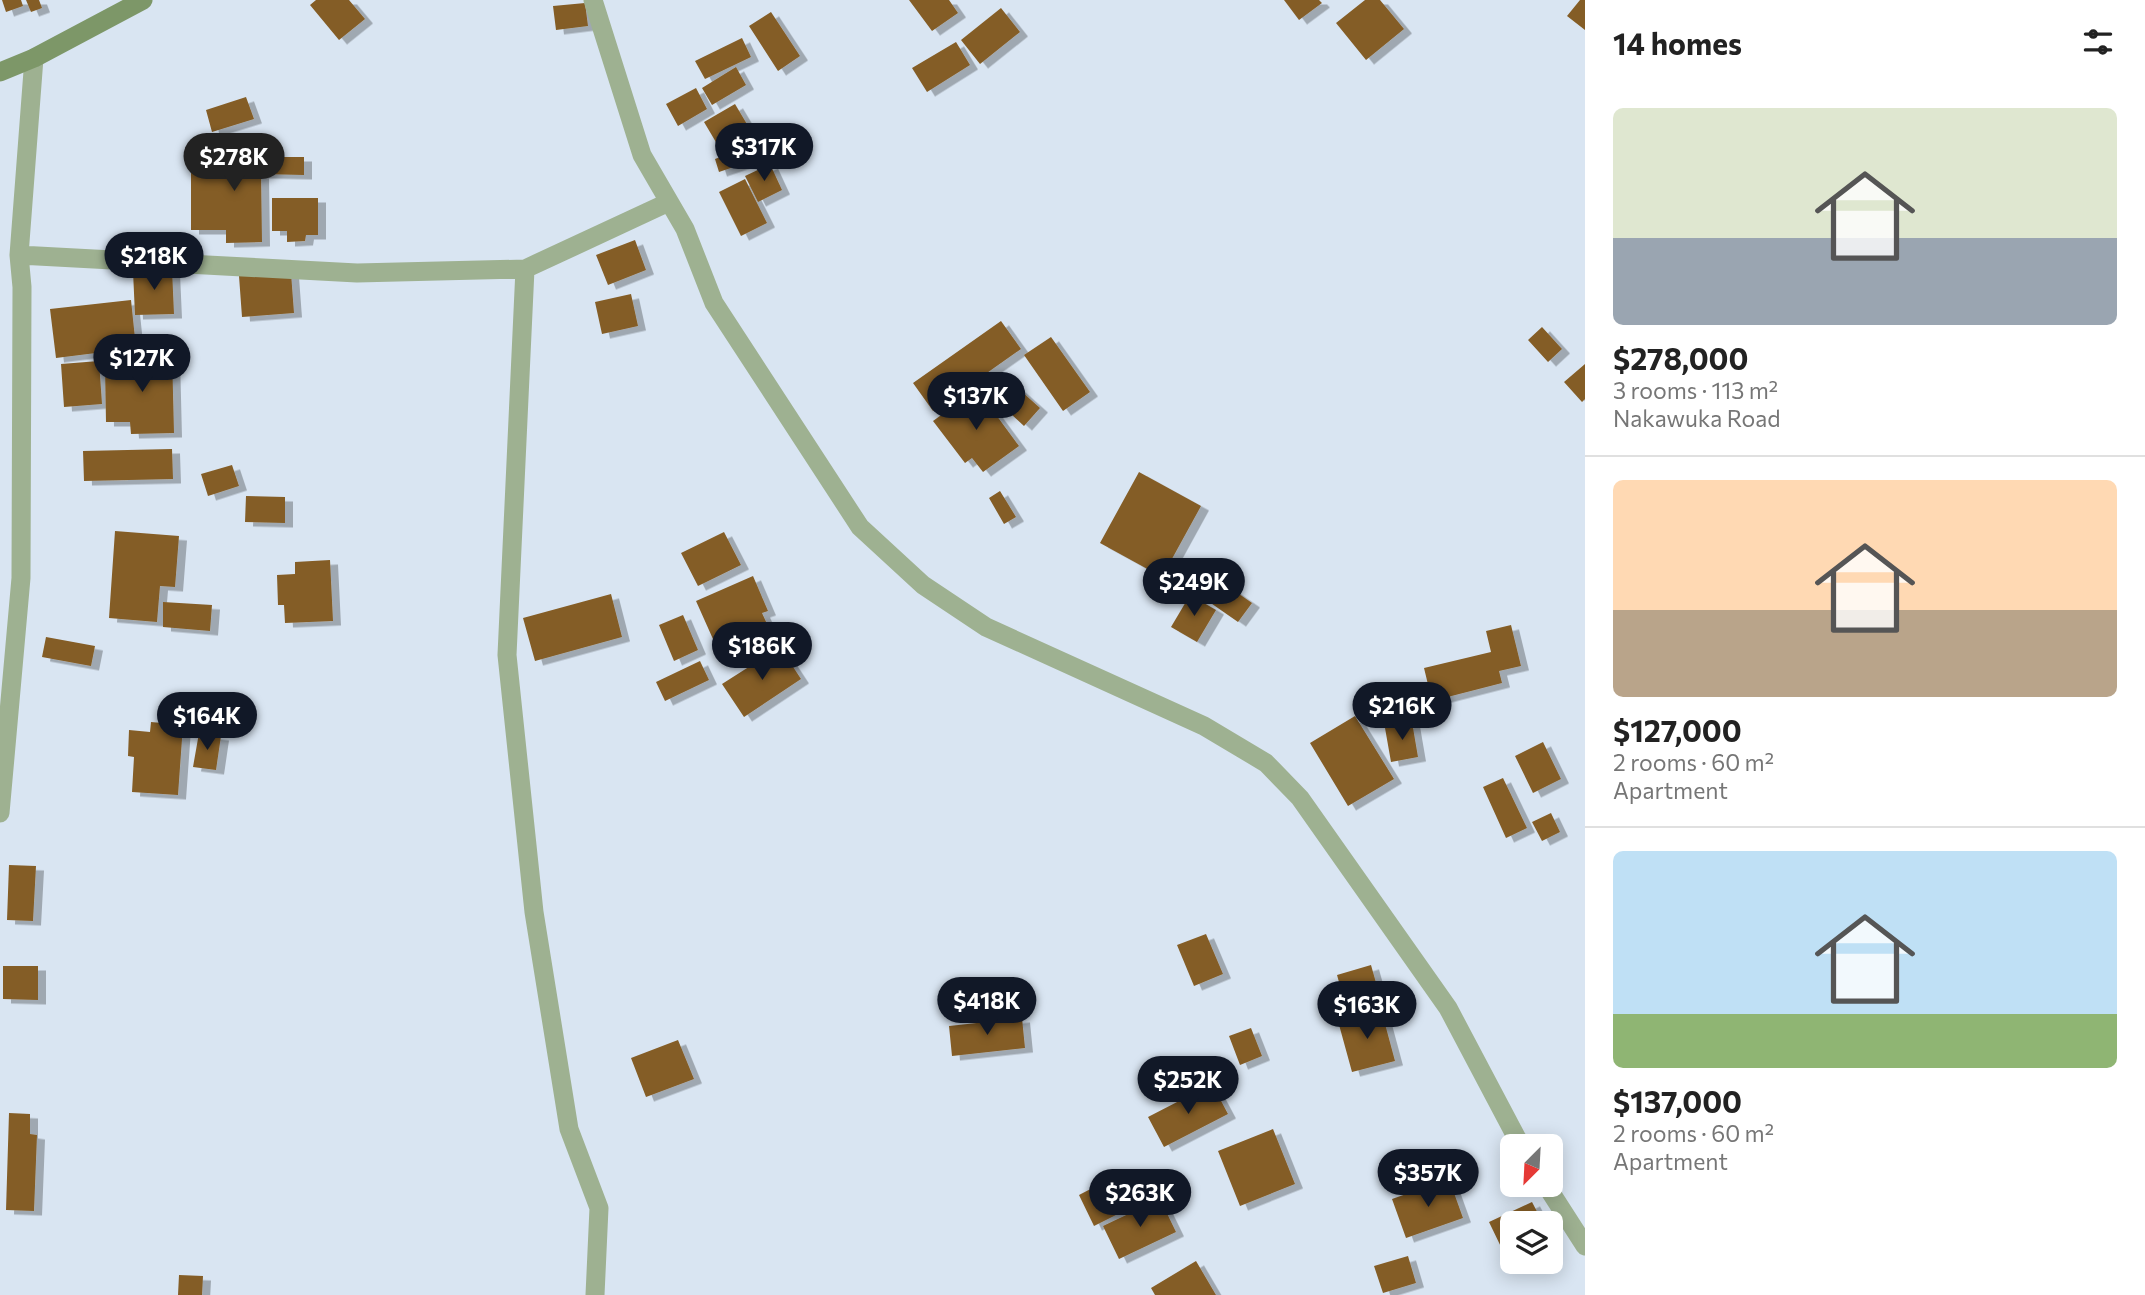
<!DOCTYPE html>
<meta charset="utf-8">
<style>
:root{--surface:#fff;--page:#f6f6f6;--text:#222;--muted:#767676;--line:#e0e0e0;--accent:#111827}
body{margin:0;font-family:Commissioner,sans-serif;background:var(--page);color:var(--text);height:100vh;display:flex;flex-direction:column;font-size:26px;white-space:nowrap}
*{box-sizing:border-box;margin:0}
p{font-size:23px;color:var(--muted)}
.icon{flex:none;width:38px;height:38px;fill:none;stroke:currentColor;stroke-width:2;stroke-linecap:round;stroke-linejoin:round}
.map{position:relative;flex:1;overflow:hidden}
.drawer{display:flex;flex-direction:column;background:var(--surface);width:560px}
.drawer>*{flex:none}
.needle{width:46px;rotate:204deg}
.tools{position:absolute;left:1500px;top:1134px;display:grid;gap:14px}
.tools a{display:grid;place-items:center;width:63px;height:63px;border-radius:10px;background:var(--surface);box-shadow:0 4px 18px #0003;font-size:35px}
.price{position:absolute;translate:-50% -60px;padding:0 16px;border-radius:24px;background:var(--accent);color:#fff;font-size:23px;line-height:46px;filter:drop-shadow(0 2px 4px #0008)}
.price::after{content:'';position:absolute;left:50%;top:42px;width:21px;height:16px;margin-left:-10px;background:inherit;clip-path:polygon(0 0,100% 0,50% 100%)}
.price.on{background:#222;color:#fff}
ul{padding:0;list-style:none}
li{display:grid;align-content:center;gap:14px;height:371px;padding:0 28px}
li+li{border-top:2px solid var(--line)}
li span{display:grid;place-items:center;height:217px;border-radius:10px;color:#555}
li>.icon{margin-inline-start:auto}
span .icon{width:126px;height:126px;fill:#fffc;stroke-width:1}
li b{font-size:30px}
h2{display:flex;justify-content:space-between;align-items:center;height:84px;padding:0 28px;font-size:30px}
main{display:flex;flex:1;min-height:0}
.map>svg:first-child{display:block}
.building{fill:#845d26;filter:url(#shadow)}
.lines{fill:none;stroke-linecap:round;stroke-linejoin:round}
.minor{stroke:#9eb191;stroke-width:19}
.secondary{stroke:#7d9768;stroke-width:19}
</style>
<main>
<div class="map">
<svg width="1585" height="1295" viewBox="0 0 1585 1295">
<defs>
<filter id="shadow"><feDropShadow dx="8" dy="4.5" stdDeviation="0" flood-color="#0004"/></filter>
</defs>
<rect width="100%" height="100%" fill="#d9e5f2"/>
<path class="building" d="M 2,0 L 21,0 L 23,6 L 6,12 Z
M 26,0 L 39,0 L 42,8 L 31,12 Z
M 316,0 L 349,0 L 365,19 L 339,40 L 310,5 Z
M 909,0 L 949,0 L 958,13 L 932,31 Z
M 1284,0 L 1319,0 L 1322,3 L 1299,20 Z
M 1365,0 L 1380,0 L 1404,29 L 1366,60 L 1336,23 Z
M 1580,0 L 1585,0 L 1585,30 L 1567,16 Z
M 585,3 L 588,26 L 556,30 L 553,6 Z
M 1001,8 L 1020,32 L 980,64 L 961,40 Z
M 771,12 L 800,56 L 778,71 L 749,26 Z
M 742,38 L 751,57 L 705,79 L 695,61 Z
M 956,42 L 970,65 L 927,92 L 912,68 Z
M 736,67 L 746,85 L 712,105 L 702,88 Z
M 696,88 L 707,109 L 678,126 L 666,104 Z
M 246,97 L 254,119 L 212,132 L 206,110 Z
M 735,104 L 754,136 L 723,154 L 704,122 Z
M 752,145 L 757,159 L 719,172 L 715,159 Z
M 191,157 L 304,157 L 304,175 L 261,174 L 262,242 L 226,243 L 226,230 L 191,230 Z
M 770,164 L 782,190 L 758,202 L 745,176 Z
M 745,179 L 767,223 L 741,236 L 719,192 Z
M 272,198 L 318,198 L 318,235 L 306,235 L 305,241 L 287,242 L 287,231 L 272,231 Z
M 635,240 L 646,270 L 608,285 L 596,255 Z
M 172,269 L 174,314 L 135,315 L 133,271 Z
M 291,273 L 294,313 L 242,317 L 239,276 Z
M 631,294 L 638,326 L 602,334 L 595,302 Z
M 131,300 L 136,348 L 56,358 L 50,309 Z
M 1001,321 L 1021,349 L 933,411 L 913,383 Z
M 1542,327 L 1562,349 L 1548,362 L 1528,340 Z
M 1051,337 L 1090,392 L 1063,411 L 1024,355 Z
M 172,353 L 174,433 L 131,434 L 130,422 L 106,422 L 105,366 L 128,365 L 128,354 Z
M 99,361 L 102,404 L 64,407 L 61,364 Z
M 1585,364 L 1585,399 L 1582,402 L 1564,382 Z
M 1012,383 L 1040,408 L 1024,426 L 997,401 Z
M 977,389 L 1019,446 L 983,472 L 972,458 L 965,463 L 933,421 Z
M 172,449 L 173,479 L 84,481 L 83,451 Z
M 232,465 L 239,486 L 208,496 L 201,474 Z
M 1139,472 L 1201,506 L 1162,577 L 1100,543 Z
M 1000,491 L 1016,517 L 1004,524 L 989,498 Z
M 246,496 L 285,497 L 285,523 L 245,522 Z
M 115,531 L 179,536 L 175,587 L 160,586 L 157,622 L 109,618 Z
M 724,532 L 741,565 L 698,586 L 681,553 Z
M 330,560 L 333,621 L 285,623 L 284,605 L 278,605 L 277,575 L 295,574 L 295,562 Z
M 753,576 L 768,611 L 762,613 L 772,635 L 721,657 L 696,601 Z
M 1219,580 L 1252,603 L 1238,622 L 1205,599 Z
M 611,594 L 622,637 L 535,661 L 523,618 Z
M 1190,595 L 1216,610 L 1197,642 L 1171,627 Z
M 163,602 L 212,605 L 210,631 L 163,627 Z
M 683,615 L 698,650 L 674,661 L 659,625 Z
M 1511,625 L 1521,666 L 1499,671 L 1502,683 L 1432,701 L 1424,668 L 1491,652 L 1486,631 Z
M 46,637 L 95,646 L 91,666 L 42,657 Z
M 780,647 L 801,679 L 744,717 L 722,684 Z
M 700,661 L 709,680 L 665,701 L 656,682 Z
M 1355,716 L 1394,779 L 1348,806 L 1310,743 Z
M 151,722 L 183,725 L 178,795 L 132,792 L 134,757 L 128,756 L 129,730 L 150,732 Z
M 1412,722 L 1418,757 L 1391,762 L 1385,728 Z
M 199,733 L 221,736 L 216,770 L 193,767 Z
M 1543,742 L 1561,779 L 1533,793 L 1515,756 Z
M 1503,778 L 1527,828 L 1506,838 L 1483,787 Z
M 1551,813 L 1560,832 L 1542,841 L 1532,822 Z
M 9,865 L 36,866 L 33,921 L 7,920 Z
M 1206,934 L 1223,974 L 1194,986 L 1177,945 Z
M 1371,965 L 1380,997 L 1346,1007 L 1337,975 Z
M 3,966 L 38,966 L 38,1000 L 3,999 Z
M 1381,1009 L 1395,1061 L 1352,1072 L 1338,1021 Z
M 1022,1018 L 1025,1048 L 952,1056 L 949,1026 Z
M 1251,1028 L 1262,1056 L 1240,1065 L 1229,1036 Z
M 678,1040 L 694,1079 L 646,1097 L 631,1058 Z
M 1212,1084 L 1228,1114 L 1164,1147 L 1148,1117 Z
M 9,1113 L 30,1114 L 30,1134 L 37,1135 L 34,1211 L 6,1210 Z
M 1273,1129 L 1295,1184 L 1240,1206 L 1218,1151 Z
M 1449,1179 L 1463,1218 L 1406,1238 L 1392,1199 Z
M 1106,1181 L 1122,1212 L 1094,1226 L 1079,1195 Z
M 1160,1199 L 1176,1232 L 1119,1259 L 1103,1226 Z
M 1532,1202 L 1543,1223 L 1512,1223 L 1512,1247 L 1503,1251 L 1489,1222 Z
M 1408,1256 L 1416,1283 L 1383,1293 L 1374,1266 Z
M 1196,1261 L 1216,1295 L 1155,1295 L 1151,1288 Z
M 179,1275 L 203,1276 L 202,1295 L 178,1295 Z"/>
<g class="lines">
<path class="minor" d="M 593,0 L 642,155 L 685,229 L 714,303 L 860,527 L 923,585 L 986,627 L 1204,726 L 1266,763 L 1300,798 L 1448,1008 L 1521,1146
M 19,255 L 357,273 L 525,269 L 669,202
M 525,269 L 507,655 L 534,912 L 569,1129 L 599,1208 L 595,1295
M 0,813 L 21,578 L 22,287 L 19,255 L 34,58
M 1546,1185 L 1585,1246"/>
<path class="secondary" d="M 0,72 L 34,58 L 143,0"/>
</g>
</svg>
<div class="tools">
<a><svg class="needle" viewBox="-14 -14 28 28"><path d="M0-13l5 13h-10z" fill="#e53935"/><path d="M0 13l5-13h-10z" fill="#767676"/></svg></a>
<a><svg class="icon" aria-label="layers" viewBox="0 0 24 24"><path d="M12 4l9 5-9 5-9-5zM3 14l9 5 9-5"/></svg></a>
</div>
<b class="price" style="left:764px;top:183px">$317K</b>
<b class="price on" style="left:234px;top:193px">$278K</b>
<b class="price" style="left:154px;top:292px">$218K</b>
<b class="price" style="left:142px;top:394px">$127K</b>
<b class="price" style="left:976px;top:432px">$137K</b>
<b class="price" style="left:1194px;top:618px">$249K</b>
<b class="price" style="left:762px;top:682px">$186K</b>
<b class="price" style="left:1402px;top:742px">$216K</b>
<b class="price" style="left:207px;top:752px">$164K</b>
<b class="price" style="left:987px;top:1037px">$418K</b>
<b class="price" style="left:1367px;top:1041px">$163K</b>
<b class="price" style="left:1188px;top:1116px">$252K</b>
<b class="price" style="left:1428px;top:1209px">$357K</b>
<b class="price" style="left:1140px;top:1229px">$263K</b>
</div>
<section class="drawer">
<h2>14 homes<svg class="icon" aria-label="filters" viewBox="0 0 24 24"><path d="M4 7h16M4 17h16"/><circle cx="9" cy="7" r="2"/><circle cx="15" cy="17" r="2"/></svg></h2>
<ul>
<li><span style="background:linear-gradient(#dfe7d0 60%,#9aa5b1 0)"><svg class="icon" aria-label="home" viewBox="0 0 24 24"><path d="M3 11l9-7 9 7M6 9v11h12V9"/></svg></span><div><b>$278,000</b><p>3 rooms · 113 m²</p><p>Nakawuka Road</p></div></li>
<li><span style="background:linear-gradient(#ffd9b3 60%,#b9a48a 0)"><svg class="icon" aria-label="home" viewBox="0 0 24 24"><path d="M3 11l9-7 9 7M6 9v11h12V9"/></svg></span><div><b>$127,000</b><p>2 rooms · 60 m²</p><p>Apartment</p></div></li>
<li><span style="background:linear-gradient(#bfe0f5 75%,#8fb573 0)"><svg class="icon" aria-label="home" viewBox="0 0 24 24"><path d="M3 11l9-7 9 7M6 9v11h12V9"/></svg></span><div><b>$137,000</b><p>2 rooms · 60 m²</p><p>Apartment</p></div></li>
</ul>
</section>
</main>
